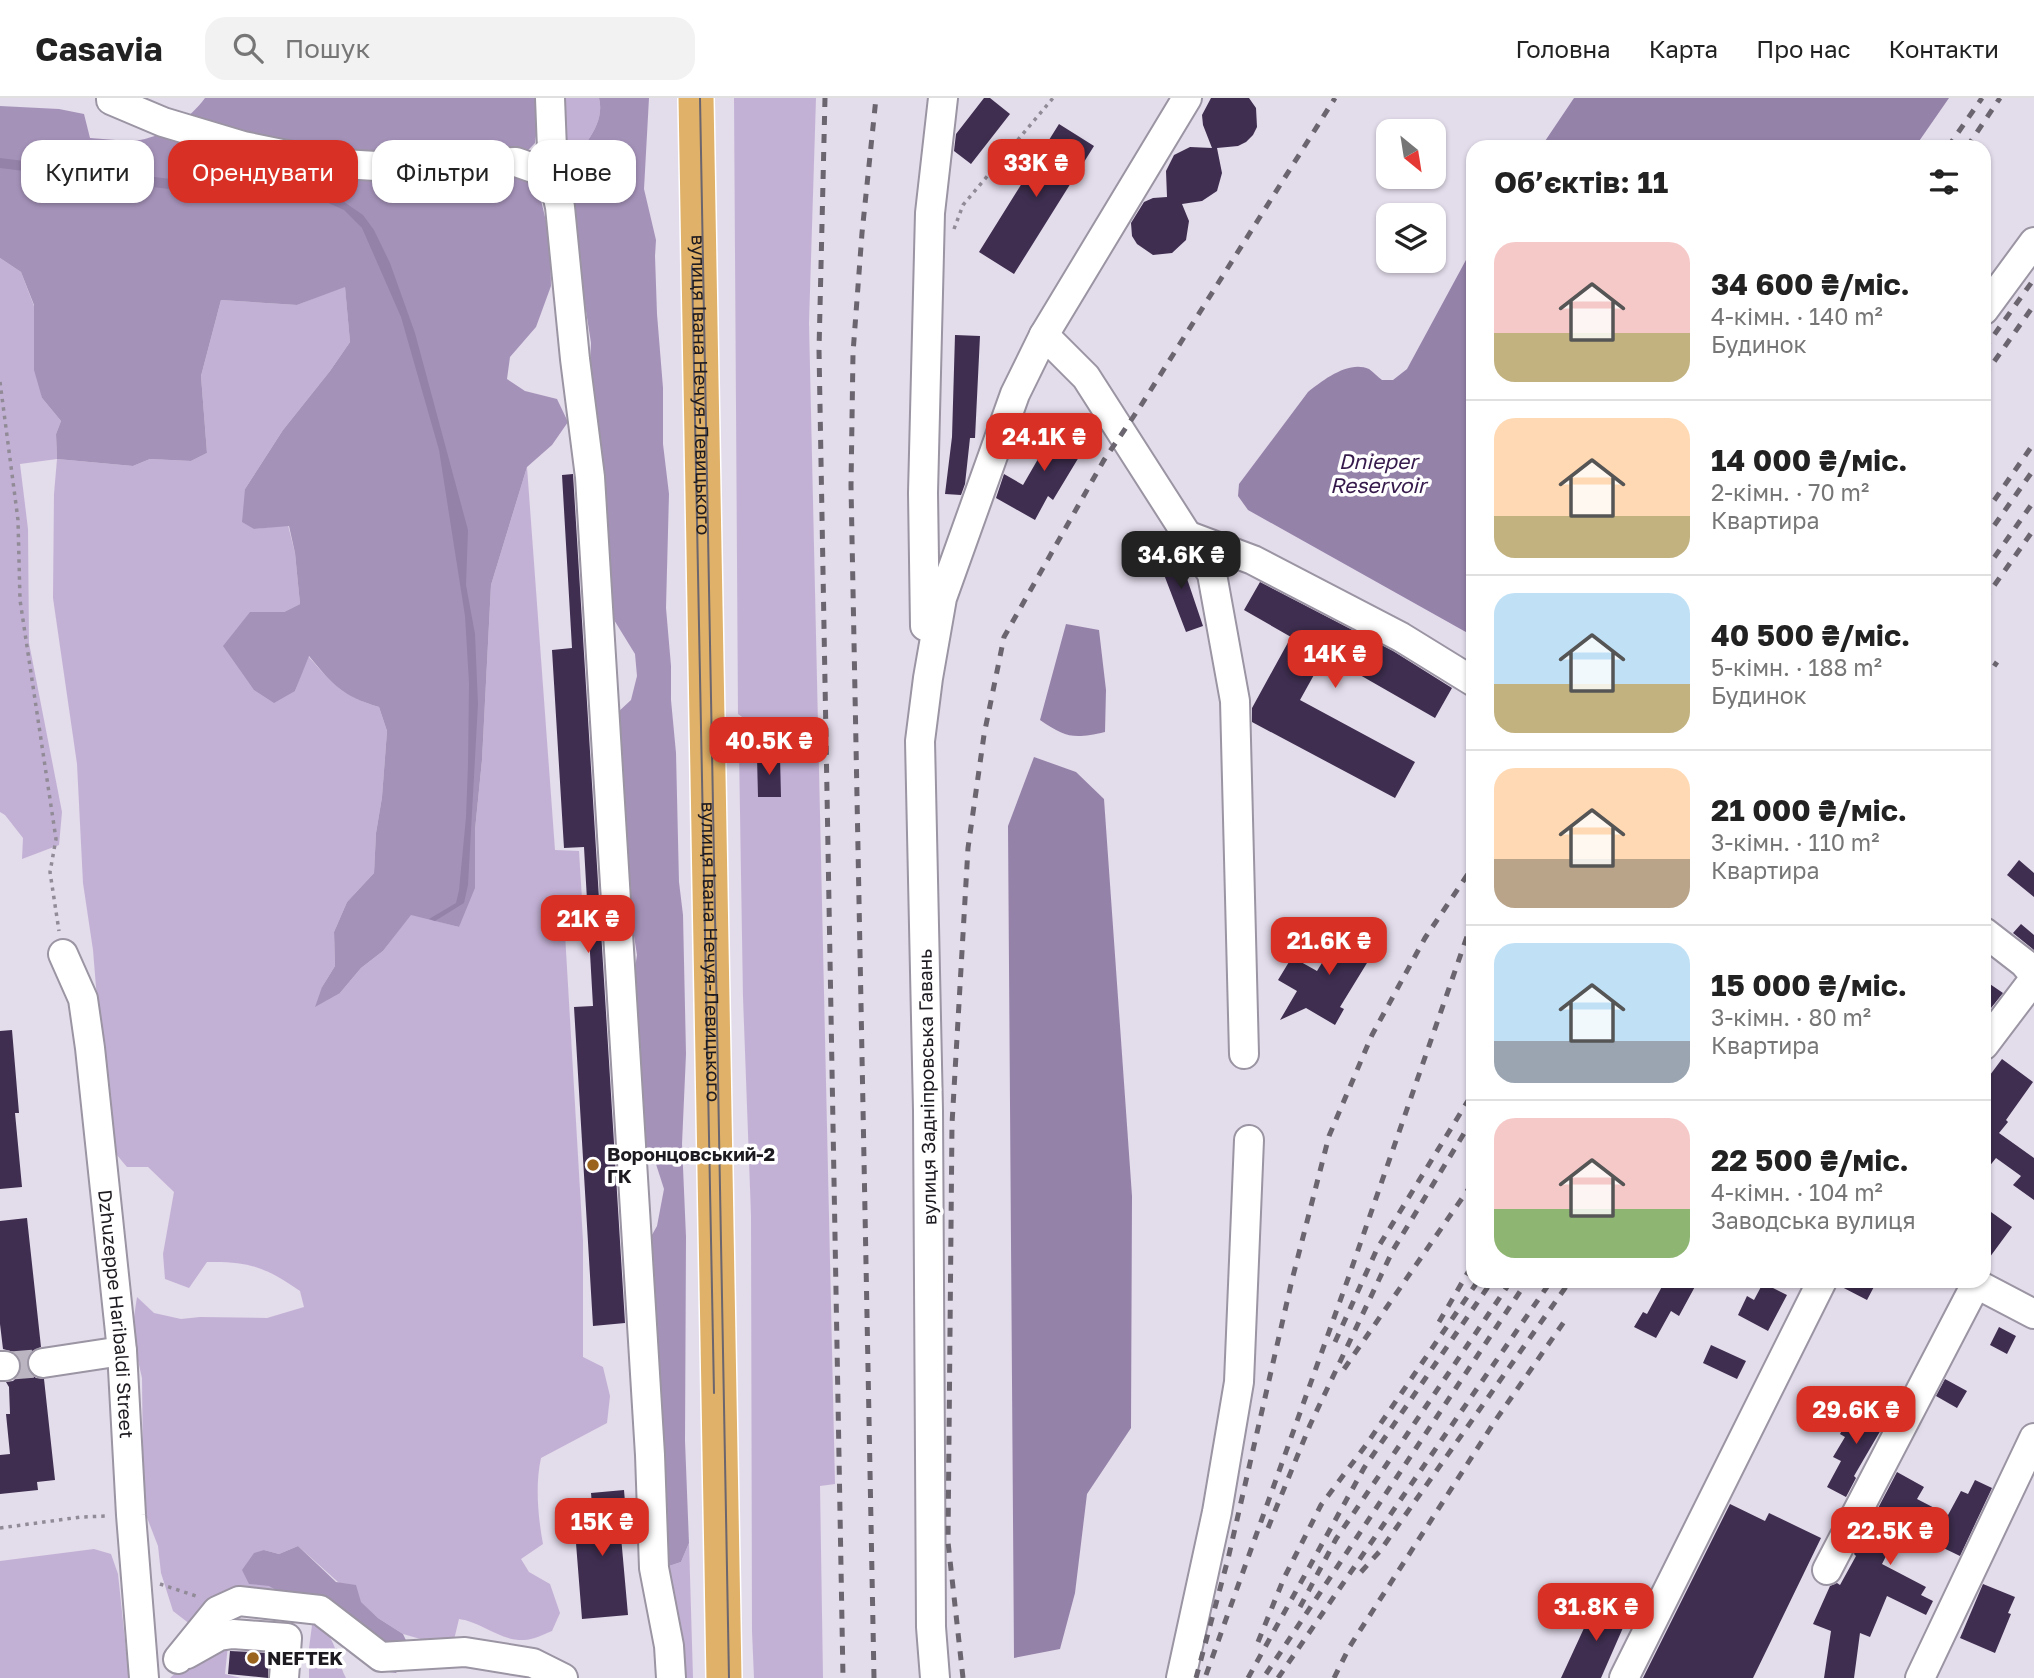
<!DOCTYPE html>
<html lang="uk">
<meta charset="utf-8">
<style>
:root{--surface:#fff;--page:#f2f2f2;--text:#222;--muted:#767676;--line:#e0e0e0;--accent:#d93025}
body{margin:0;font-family:"Golos Text",sans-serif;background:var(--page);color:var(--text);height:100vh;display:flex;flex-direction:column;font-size:26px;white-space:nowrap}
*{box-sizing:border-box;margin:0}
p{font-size:23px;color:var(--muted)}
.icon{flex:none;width:38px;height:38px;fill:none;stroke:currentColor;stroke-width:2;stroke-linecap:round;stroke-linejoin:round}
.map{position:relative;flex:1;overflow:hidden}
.panel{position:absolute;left:1466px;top:42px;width:525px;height:1148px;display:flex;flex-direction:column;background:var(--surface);border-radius:21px;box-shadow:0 2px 5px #0004}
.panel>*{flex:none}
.top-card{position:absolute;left:21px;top:42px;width:665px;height:63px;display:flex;gap:14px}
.needle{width:46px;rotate:150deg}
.fabs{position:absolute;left:1376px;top:21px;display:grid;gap:14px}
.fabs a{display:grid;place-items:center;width:70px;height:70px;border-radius:14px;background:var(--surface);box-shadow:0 2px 5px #0004;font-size:35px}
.price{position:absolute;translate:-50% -60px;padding:0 16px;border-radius:14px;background:var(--accent);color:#fff;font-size:23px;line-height:46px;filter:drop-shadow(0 2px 4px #0008)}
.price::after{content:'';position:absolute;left:50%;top:42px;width:21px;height:16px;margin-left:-10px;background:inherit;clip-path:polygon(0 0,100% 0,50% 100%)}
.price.current{background:#222;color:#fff}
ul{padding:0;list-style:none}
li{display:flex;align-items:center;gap:21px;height:175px;padding:0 28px}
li+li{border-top:2px solid var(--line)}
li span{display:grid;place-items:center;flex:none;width:196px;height:140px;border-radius:21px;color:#555}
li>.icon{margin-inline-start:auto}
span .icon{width:84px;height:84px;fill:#fffc;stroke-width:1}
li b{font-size:30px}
h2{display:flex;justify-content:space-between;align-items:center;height:84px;padding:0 28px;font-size:30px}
.pill{padding:0 24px;border-radius:21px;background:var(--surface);box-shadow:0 2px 5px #0004;font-size:24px;line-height:63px}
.pill.current{background:var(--accent);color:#fff}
header{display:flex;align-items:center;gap:42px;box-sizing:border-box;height:98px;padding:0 35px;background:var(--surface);border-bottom:2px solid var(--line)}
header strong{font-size:33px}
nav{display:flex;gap:38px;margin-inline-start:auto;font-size:24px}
.search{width:490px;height:63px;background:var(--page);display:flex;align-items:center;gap:18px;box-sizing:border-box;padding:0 24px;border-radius:21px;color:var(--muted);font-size:26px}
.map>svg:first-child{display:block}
.green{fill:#c3b1d5}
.forest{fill:#a592b9}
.water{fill:#9582a9}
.building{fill:#3f2e50}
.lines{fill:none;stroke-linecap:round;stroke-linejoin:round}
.minor-tunnel{stroke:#bbb5c2;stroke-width:28;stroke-dasharray:28 14;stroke-linecap:butt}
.minor-casing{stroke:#9b94a3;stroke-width:32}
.major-casing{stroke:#fff;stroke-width:38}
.path{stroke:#918b97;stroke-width:3.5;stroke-dasharray:3.5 5;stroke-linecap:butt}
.minor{stroke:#fff;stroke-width:28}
.major{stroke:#e0b168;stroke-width:35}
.tram{stroke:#6a656e;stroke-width:2}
.rail{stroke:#6a656e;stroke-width:5;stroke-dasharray:9 9;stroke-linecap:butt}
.poi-dot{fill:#9b641e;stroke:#fff;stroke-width:2.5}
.labels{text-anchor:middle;stroke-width:7;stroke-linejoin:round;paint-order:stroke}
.street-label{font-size:19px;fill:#1d1a20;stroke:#fff}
.poi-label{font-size:19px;font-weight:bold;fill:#1d1a20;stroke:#fff;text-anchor:start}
.water-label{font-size:21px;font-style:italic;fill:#361a4c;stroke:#fff}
</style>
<header>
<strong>Casavia</strong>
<div class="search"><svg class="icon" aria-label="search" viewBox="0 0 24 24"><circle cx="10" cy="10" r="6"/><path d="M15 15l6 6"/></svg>Пошук</div>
<nav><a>Головна</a><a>Карта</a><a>Про нас</a><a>Контакти</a></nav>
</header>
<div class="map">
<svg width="2034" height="1580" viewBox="0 0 2034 1580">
<rect width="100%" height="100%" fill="#e3dceb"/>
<path class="green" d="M 557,0 L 599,0 C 606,27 581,52 564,71 Z
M 734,0 L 816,0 L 809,225 L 835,1386 L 820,1388 L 823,1580 L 754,1580 L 752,1533 L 751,1117 L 743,899 L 739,652 L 762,647 L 785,647 L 788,630 L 752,626 L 738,616 Z
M 0,160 L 21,174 L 34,208 L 42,300 L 61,323 L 56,336 L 57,361 L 133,368 L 150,361 L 191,363 L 207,355 L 201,278 L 221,202 L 297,207 L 345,188 L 350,244 L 330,273 L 283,332 L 245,391 L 254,431 L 288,427 L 295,455 L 300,506 L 284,514 L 250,514 L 295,593 L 308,558 C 333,586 342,598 379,609 L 387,633 L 382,699 L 376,735 L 374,775 L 347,804 L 334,834 L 335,868 L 322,889 L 340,895 L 361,870 L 383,853 L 411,816 L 459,829 L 475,732 L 482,662 L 491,487 L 527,369 L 555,752 L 579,753 L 584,834 L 565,836 L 583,1143 L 583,1259 L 603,1269 L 610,1298 L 607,1325 L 541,1360 C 535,1387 538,1419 543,1446 L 521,1461 L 529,1474 L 550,1486 L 560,1515 L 552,1533 C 544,1536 533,1542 524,1542 C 500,1543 482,1524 459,1521 L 452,1550 L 403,1536 L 378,1520 L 298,1448 L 279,1456 L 264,1452 L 249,1486 L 269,1487 L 285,1497 L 279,1515 L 243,1518 L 214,1531 L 195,1530 L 173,1513 L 161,1475 L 158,1448 L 146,1417 L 143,1372 L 142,1280 L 136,1254 L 134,1219 L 137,1199 L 154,1215 L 181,1221 L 200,1219 L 267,1220 L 304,1209 L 300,1193 C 265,1169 249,1163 207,1164 L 189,1190 L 165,1181 L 163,1156 L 174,1094 L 148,1069 L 127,1069 L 116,1056 L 100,938 L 93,852 L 83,785 L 77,666 L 53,500 L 54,396 L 57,361 L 20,366 L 28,431 L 29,545 L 62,714 L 59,747 L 22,761 L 23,740 L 5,717 L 0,714 Z
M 689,1445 L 693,1580 L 679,1580 L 663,1470 L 681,1464 Z
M 94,1451 L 111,1456 L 118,1476 L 129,1580 L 0,1580 L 0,1463 Z
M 313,1520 C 339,1543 333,1553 346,1580 L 309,1580 L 309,1550 Z
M 228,1547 L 225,1576 L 241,1580 L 170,1580 L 180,1571 Z"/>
<path class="forest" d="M 205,0 L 541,0 L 535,45 L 516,65 L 540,98 L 550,140 L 551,188 L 536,229 L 510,259 L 507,281 L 525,293 L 557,301 L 568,324 L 552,347 L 527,369 L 491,487 L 482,662 L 475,732 L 475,790 L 459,829 L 411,817 L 383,853 L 361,870 L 340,895 L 315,909 L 322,889 L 335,868 L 334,834 L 347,804 L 374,775 L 376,735 L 382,699 L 387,633 L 379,609 C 342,598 333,587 309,558 L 295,593 L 274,605 L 254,592 L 223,548 L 250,514 L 284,514 L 300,506 L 295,455 L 289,428 L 254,431 L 242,424 L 245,391 L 283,332 L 330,273 L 350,244 L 345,189 L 297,207 L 221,202 L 201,278 L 207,355 L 191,363 L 150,361 L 133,368 L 57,361 L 56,336 L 61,323 L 42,300 L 34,272 L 34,207 L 21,174 L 0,160 L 0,8 L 59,11 L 84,16 L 90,40 C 106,41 125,44 140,42 C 167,37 189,21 205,0 Z
M 599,0 L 649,0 L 644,91 L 656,142 L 655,158 L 657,216 L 663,290 L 663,346 L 669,396 L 666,510 L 671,568 L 671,602 L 676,655 L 679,784 L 683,817 L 686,956 L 682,1046 L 686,1139 L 685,1343 L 689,1445 L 681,1464 L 663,1470 L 644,1151 L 657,1128 L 664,1091 L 655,1063 L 644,1044 L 638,1001 L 640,951 L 632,931 L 633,882 L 637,857 L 630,812 L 617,615 L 631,602 L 637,578 L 635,556 L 611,517 L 589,289 L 591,245 L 564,71 C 581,52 606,27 599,0 Z
M 298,1448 L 336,1484 L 356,1487 L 361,1504 L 378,1520 L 403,1536 L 411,1553 L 396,1575 L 375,1572 L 358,1548 L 285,1497 L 269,1488 L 249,1486 L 242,1472 L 254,1455 L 264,1452 L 279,1456 Z"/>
<path class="water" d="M 1574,0 L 1949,0 L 1915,49 L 1541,49 Z
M 0,60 L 187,83 L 217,85 L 243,82 L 295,71 L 313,75 L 337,99 L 363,117 L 374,132 L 390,165 L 415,235 L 468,432 L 466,487 L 475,536 L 478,606 L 468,787 L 464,805 L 435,823 L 429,821 L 456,805 L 459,792 L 466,719 L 468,666 L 469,585 L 465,518 L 439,352 L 401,219 L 362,130 L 344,112 L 324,103 L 320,96 L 308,85 L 299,83 L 248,94 L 217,97 L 0,70 Z
M 1473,149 L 1473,538 L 1248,412 L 1238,398 L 1239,386 L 1308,294 C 1323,282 1349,262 1369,271 C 1373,274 1378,279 1382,282 L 1393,282 L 1407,271 Z
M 1066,526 L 1099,532 L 1106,592 L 1105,634 C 1074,641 1066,640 1040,622 Z
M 1034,659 L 1076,674 L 1104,701 L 1132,1098 L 1131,1330 L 1087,1396 L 1075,1495 L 1060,1551 L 1014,1560 L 1008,728 Z"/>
<path class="building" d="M 984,0 L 990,0 L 1010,16 L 971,66 L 954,53 L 956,36 Z
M 1211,0 L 1249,0 L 1256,10 L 1257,29 L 1253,37 L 1246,44 L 1238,48 L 1217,50 L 1222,75 L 1217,93 L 1202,103 L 1182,106 L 1189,123 L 1186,142 L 1172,155 L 1153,157 L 1137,146 L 1132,138 L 1131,125 L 1144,104 L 1153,100 L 1167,99 L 1166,73 L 1174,57 L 1190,49 L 1212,50 L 1203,27 L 1202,17 Z
M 1059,26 L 1094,48 L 1014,176 L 979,154 Z
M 955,237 L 980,238 L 975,340 L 970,340 L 965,386 L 961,397 L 945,396 L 952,339 Z
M 1060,323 L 1085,337 L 1079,346 L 1085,349 L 1053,402 L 1048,398 L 1035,422 L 996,400 L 1004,376 L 1023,387 Z
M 573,376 L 625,1225 L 593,1228 L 574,909 L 593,908 L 584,749 L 564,750 L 552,552 L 572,550 L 562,377 Z
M 1178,454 L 1203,528 L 1186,534 L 1158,461 Z
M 1260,484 L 1393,553 L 1452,590 L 1435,620 L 1325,557 L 1300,602 L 1415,664 L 1395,700 L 1252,624 L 1252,610 L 1291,539 L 1244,512 Z
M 780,658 L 781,699 L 758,699 L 757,659 Z
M 2019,762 L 2034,775 L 2034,799 L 2007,777 Z
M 2021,826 L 2034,837 L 2034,852 L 2013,835 Z
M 1345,827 L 1378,847 L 1340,909 L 1344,911 L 1335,927 L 1306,910 L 1280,922 L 1297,893 L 1278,882 L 1292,859 L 1317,873 Z
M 1984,882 L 2003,895 L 1991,910 L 1984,905 Z
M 12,932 L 19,1015 L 15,1015 L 22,1089 L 0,1091 L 0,933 Z
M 2002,961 L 2033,984 L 2006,1022 L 2008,1024 L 1999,1035 L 2034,1060 L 2034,1102 L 2013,1087 L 2021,1078 L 1996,1060 L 1984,1075 L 1984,985 Z
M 1984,1109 L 2012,1129 L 1984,1167 Z
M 27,1120 L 41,1249 L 32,1253 L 28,1258 L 27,1267 L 31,1276 L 36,1280 L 44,1281 L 55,1382 L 37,1384 L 38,1392 L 0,1396 L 0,1357 L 10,1356 L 6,1316 L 10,1316 L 9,1289 L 6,1284 L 13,1283 L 19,1277 L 22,1269 L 20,1260 L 14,1254 L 3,1251 L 0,1226 L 0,1123 Z
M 1665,1183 L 1698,1183 L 1679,1218 L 1671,1213 L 1656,1240 L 1634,1229 L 1643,1214 L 1647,1216 Z
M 1838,1183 L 1877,1183 L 1867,1202 L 1838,1187 Z
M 1763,1185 L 1787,1197 L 1768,1233 L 1738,1217 L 1747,1198 L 1754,1202 Z
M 1999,1229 L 2016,1238 L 2007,1256 L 1990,1247 Z
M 1711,1247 L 1746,1263 L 1737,1281 L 1703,1265 Z
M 1945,1281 L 1967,1293 L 1957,1310 L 1936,1298 Z
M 1856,1307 L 1865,1311 L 1867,1307 L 1889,1318 L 1854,1378 L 1856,1380 L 1846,1399 L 1827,1389 L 1841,1363 L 1833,1359 L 1845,1339 L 1840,1336 Z
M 1897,1374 L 1924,1389 L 1917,1401 L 1948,1417 L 1961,1393 L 1968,1396 L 1975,1382 L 1992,1390 L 1960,1458 L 1935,1446 L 1937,1442 L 1903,1425 L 1882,1466 L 1926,1489 L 1921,1497 L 1933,1503 L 1926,1517 L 1887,1498 L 1870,1539 L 1860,1535 L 1854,1580 L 1824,1580 L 1831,1533 L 1813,1526 L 1830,1488 L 1837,1485 L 1840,1487 L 1856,1458 L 1854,1456 Z
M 624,1392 L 626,1416 L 619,1416 L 628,1517 L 582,1521 L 574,1420 L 593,1419 L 591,1395 Z
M 1730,1406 L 1765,1423 L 1769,1415 L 1821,1440 L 1753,1580 L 1643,1580 Z
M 1983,1486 L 2015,1499 L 2008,1515 L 2011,1516 L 1995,1555 L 1960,1540 Z
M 1597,1502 L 1629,1516 L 1601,1580 L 1561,1580 Z
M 230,1553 L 269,1555 L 268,1580 L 228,1576 Z"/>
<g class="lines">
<path class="minor-tunnel" d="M 5,1268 L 43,1265"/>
<g class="minor-casing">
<g id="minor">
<path d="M 111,0 L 111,2 L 163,24 L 243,48 L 326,65 L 376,68 L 422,76 L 471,66 L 516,64 L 553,77"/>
<path d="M 550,0 L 553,77 L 560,109 L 575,261 L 590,379 L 650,1357 L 654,1470 L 669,1548 L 671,1580"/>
<path d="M 1984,212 L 2034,144"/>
<path d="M 1044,237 L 1086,279 L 1212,476 L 1235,603 L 1244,956"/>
<path d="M 1189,438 L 1253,462 L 1401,539 L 1474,584"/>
<path d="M 925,528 L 923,395 L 930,115 L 943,0"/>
<path d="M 1984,834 L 2024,865 L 2034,877"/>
<path id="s1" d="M 63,856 L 83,901 L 90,950 L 122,1253 L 131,1417 L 144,1580"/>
<path d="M 1984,947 L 2034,881"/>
<path d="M 1971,1183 L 2034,1216"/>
<path d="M 43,1265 L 122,1253"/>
<path d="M 0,1268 L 5,1268"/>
<path d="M 1827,1472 L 1976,1186"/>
<path d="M 187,1556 L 219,1538 L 233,1536 L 287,1540 L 284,1580"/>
<path d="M 178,1561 L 217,1513 L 239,1503 L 320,1512 L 381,1559 L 465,1554 L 533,1565 L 563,1580"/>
<path d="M 935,1580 L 931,1529 L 928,1012 L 920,643 L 928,580 L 942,500 L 1015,296 L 1044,237 L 1187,0"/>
<path d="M 1181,1580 L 1217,1414 L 1239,1284 L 1249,1042"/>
<path d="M 1624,1580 L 1822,1183"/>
<path d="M 1920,1580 L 2034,1340"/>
</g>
</g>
<g class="major-casing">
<g id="major">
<path id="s2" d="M 696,0 L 724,1580"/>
</g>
</g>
<path class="path" d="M 954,131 L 963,107 L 1053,0
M 0,284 L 18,422 L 20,502 L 56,741 L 50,774 L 59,833
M 0,1430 L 81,1419 L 108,1418
M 160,1486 L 199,1499"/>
<use href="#minor" class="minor"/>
<use href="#major" class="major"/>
<path class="tram" d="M 700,0 L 729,1580
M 692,168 L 714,1295"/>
<path class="rail" d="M 825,0 L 819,252 L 843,1580
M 1948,49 L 1982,0
M 1967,49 L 2000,0
M 1984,251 L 2034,181
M 1984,278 L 2034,207
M 1984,417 L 2034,345
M 1984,442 L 2034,371
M 1984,474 L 2034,403
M 1984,502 L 2034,431
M 1984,583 L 1997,564
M 1439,1224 L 1474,1164
M 1335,1244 L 1377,1151 L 1474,993
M 1344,1271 L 1474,1083
M 1268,1430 L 1310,1327 L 1393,1152 L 1474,1019
M 1361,1474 L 1380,1453 L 1570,1183
M 1300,1509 L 1336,1441 L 1511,1183
M 1258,1544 L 1284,1480 L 1321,1407 L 1366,1347 L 1478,1183
M 1266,1576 L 1527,1183
M 1206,1577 L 1349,1178 L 1471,827
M 874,1580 L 851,388 L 853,255 L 862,135 L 876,0
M 963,1580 L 948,1444 L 952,1026 L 968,750 L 984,637 L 1004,539 L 1104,362 L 1140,309 L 1335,0
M 1196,1580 L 1228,1461 L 1292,1182 L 1329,1038 L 1372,937 L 1425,840 L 1474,767
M 1248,1580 L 1364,1370 L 1492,1183
M 1278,1580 L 1551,1183
M 1334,1580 L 1350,1548 L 1495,1323 L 1566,1221"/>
</g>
<g class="poi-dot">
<circle cx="593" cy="1067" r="7"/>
<circle cx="253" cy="1560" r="7"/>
</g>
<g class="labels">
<g class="street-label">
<text dy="7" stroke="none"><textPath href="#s2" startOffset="287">вулиця Івана Нечуя-Левицького</textPath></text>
<text dy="7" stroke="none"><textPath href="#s2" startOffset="854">вулиця Івана Нечуя-Левицького</textPath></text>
<text transform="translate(927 989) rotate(-91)" y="7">вулиця Задніпровська Гавань</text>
<text dy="7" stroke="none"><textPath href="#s1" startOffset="366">Dzhuzeppe Haribaldi Street</textPath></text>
</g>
<g class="poi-label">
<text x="607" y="1063">Воронцовський-2<tspan x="607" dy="22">ГК</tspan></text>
<text x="267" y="1567">NEFTEK</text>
</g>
<g class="water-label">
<text x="1378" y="371">Dnieper<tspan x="1378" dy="24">Reservoir</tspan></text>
</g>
</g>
</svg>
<div class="fabs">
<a><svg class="needle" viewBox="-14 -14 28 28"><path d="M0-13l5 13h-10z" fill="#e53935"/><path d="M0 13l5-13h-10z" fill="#767676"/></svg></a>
<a><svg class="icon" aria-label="layers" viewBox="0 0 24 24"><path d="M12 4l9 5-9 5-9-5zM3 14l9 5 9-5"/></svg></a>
</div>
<b class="price" style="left:1036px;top:101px">33K ₴</b>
<b class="price" style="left:1044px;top:375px">24.1K ₴</b>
<b class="price current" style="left:1181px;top:493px">34.6K ₴</b>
<b class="price" style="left:1335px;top:592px">14K ₴</b>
<b class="price" style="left:769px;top:679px">40.5K ₴</b>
<b class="price" style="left:588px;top:857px">21K ₴</b>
<b class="price" style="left:1329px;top:879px">21.6K ₴</b>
<b class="price" style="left:1856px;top:1348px">29.6K ₴</b>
<b class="price" style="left:602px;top:1460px">15K ₴</b>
<b class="price" style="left:1890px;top:1469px">22.5K ₴</b>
<b class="price" style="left:1596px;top:1545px">31.8K ₴</b>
<div class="top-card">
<a class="pill">Купити</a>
<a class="pill current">Орендувати</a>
<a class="pill">Фільтри</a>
<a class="pill">Нове</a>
</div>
<section class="panel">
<h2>Об’єктів: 11<svg class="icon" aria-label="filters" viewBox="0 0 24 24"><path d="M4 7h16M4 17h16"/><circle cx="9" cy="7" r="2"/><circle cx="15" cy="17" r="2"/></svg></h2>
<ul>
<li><span style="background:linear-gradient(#f6c9c9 65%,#c2b280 0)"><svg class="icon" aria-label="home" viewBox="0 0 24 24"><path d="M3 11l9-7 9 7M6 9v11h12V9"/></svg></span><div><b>34 600 ₴/міс.</b><p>4-кімн. · 140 m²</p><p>Будинок</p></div></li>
<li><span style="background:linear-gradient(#ffd9b3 70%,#c2b280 0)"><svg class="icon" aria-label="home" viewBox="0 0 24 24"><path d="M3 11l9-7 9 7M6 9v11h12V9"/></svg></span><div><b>14 000 ₴/міс.</b><p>2-кімн. · 70 m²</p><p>Квартира</p></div></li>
<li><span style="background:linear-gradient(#bfe0f5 65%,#c2b280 0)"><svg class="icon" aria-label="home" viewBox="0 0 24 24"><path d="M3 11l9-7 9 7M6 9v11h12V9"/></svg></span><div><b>40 500 ₴/міс.</b><p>5-кімн. · 188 m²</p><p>Будинок</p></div></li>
<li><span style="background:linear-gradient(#ffd9b3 65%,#b9a48a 0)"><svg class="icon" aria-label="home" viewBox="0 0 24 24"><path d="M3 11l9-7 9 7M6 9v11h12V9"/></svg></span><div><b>21 000 ₴/міс.</b><p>3-кімн. · 110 m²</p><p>Квартира</p></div></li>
<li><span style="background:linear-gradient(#bfe0f5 70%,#9aa5b1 0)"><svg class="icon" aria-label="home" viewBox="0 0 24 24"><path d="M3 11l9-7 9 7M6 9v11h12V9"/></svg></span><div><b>15 000 ₴/міс.</b><p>3-кімн. · 80 m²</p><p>Квартира</p></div></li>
<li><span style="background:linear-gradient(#f6c9c9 65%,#8fb573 0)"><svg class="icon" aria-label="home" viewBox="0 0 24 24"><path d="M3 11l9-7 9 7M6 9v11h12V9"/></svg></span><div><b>22 500 ₴/міс.</b><p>4-кімн. · 104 m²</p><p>Заводська вулиця</p></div></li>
</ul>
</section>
</div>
